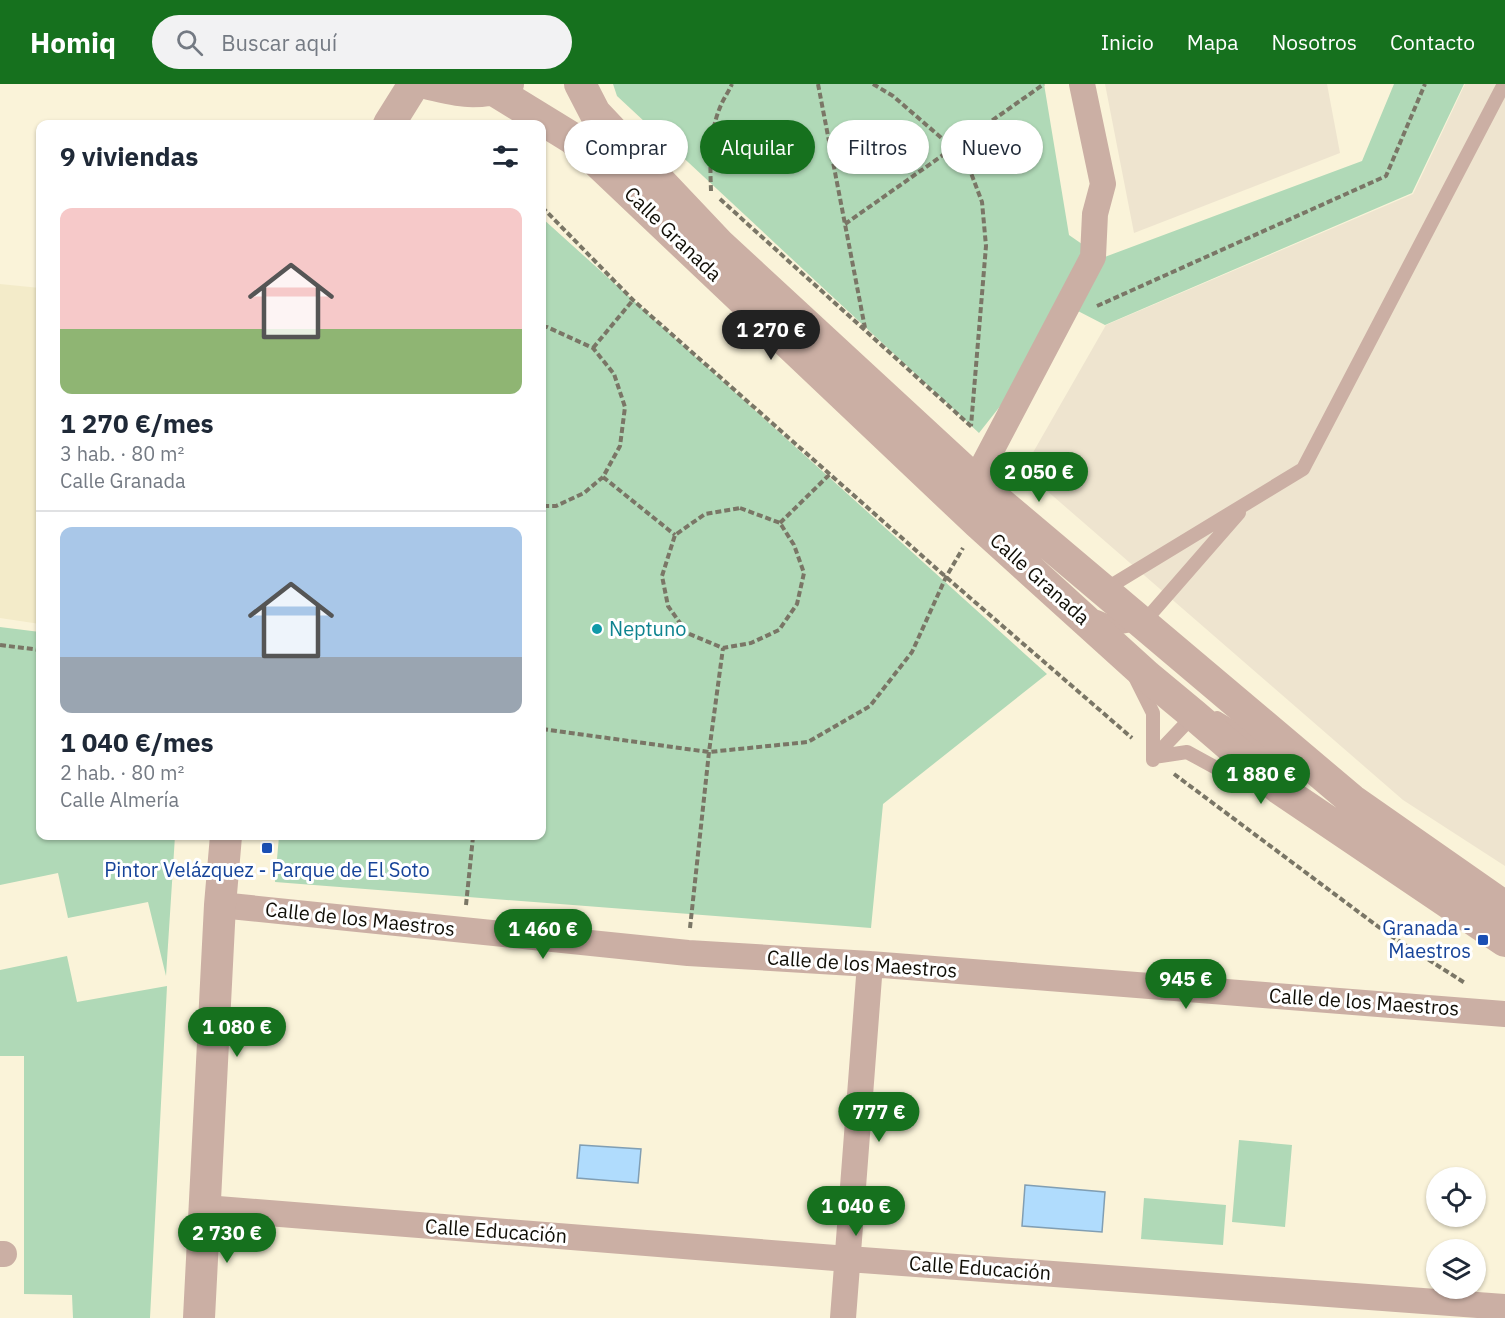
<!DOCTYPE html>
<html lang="es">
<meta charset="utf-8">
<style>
:root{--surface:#fff;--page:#f2f2f3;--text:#1f2937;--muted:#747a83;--line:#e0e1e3;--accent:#16711e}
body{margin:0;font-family:"IBM Plex Sans",sans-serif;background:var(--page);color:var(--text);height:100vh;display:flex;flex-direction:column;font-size:22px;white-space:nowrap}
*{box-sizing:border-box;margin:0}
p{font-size:20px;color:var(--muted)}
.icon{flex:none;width:33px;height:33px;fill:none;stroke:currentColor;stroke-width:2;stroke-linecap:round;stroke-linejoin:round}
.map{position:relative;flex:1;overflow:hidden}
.sheet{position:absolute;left:36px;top:36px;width:510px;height:720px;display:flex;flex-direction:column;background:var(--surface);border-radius:12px;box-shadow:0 2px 4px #0004}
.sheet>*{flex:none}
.guide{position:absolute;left:564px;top:36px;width:570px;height:54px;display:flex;gap:12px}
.buttons{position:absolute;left:1426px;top:1083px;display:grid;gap:12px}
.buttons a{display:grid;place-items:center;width:60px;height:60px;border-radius:50%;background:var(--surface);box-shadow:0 2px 4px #0004;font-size:30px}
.price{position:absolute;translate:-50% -51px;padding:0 14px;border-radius:21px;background:var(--accent);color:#fff;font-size:20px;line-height:39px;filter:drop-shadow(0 2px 3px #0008)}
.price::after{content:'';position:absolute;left:50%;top:36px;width:18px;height:14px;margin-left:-9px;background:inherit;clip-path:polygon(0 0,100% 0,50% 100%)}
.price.current{background:#222;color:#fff}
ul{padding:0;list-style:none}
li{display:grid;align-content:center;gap:12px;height:318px;padding:0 24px}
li+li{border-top:2px solid var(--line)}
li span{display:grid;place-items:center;height:186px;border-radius:12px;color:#555}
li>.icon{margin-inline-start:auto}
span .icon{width:108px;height:108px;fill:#fffc;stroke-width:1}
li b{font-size:26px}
h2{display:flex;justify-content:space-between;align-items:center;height:72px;padding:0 24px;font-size:26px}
.tag{padding:0 21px;border-radius:27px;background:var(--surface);box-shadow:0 2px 4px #0004;font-size:21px;line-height:54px}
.tag.current{background:var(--accent);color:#fff}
header{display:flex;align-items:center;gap:36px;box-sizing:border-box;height:84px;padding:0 30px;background:var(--accent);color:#fff}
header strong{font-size:28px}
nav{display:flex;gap:33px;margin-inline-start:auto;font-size:21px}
.search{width:420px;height:54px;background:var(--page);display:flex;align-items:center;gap:15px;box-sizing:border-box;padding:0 21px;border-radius:33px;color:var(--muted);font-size:22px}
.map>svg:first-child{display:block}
.industrial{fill:#eee4cf}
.built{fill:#f3ebc9}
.green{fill:#b0d9b7}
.water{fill:#b0dcfd;stroke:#809eb3;stroke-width:1.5}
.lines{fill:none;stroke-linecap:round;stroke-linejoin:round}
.path{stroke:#7a7666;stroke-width:4;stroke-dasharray:6 3;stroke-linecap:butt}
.service{stroke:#cbafa4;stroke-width:14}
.minor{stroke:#cbafa4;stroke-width:26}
.tertiary{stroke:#cbafa4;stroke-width:32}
.culture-dot{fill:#0f9aa8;stroke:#fff;stroke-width:2}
.transit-dot{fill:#1a4fb4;stroke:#fff;stroke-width:2}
.labels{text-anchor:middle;stroke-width:6;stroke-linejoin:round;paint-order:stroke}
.street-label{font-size:20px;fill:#100e06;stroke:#fff}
.culture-label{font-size:20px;fill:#0d838f;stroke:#fff;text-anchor:start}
.transit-label{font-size:20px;fill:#164399;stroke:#fff}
</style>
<header>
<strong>Homiq</strong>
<div class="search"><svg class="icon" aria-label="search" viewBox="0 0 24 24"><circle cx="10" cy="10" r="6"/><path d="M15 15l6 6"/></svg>Buscar aquí</div>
<nav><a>Inicio</a><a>Mapa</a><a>Nosotros</a><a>Contacto</a></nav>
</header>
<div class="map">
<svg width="1505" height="1234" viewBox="0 0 1505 1234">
<rect width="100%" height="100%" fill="#faf3d9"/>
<path class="industrial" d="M 1105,0 L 1327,0 L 1340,69 L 1134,149 Z
M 1465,0 L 1505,0 L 1505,782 L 1403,716 L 1023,386 L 1106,241 L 1413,110 Z"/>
<path class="built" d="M 0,200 L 40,204 L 40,540 L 0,534 Z"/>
<path class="green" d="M 613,0 L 1044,0 L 1069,151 L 1102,174 L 1362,77 L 1394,0 L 1464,0 L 1412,109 L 1105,241 L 1076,226 L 979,349 L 617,12 Z
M 542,134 L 1047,590 L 883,720 L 871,844 L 275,798 L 279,752 L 542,752 Z
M 0,543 L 40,548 L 40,752 L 175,752 L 166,892 L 148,818 L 68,834 L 58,789 L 0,801 Z
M 67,872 L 77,918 L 167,902 L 150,1234 L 73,1234 L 72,1211 L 24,1210 L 24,972 L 0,972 L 0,886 Z
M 1239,1056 L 1292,1061 L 1285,1143 L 1232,1138 Z
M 1144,1114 L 1226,1121 L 1223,1161 L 1141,1155 Z"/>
<path class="water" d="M 580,1061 L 641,1065 L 638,1099 L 577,1094 Z
M 1025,1101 L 1105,1108 L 1102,1148 L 1022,1142 Z"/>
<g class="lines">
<path class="path" d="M 818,0 L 865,244
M 873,0 L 893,12 L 953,64 L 971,89 L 982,118 L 986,162 L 971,342
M 711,107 C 710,79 709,48 721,21 C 724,14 729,7 732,0
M 720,115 L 973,344
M 542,123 L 633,216 L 946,493 L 1132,654
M 845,140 L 1044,0
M 1097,222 L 1386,92 L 1425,0
M 542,243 L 547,243 L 593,264 L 614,290 L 625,323 L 620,362 L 603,393 L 584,409 L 556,422 L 542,422
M 593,264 L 633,216
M 603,393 L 675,451
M 740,424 L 780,439 L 794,461 L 804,489 L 797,520 L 779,546 L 751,559 L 723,564 L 687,549 L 668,522 L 662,492 L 675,451 L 705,430 Z
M 780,439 L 830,390
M 0,561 L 40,566
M 542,645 L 709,668 L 808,658 L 870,622 L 912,568 L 946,493 L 963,464
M 1174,690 L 1388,850 L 1465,899
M 469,752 L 473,753 L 478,752
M 466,821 L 473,753
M 690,844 L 709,668 L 723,564"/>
<path class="service" d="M 1104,506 L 1303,385 L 1504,0
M 1097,533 L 1120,543 L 1143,539 L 1239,429
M 1136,595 L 1153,629 L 1153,676
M 1217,634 L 1280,672
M 1154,673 L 1194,631 L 1197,630
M 1154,673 L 1187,668 L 1242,698 L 1267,702"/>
<path class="minor" d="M 975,397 L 1093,173 L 1095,130 L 1103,100 L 1082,0
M 220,821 L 688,869 L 870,880 L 1505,930
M 205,1124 L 848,1175 L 1505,1223
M 0,1170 L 4,1170
M 843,1234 L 870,880"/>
<path class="tertiary" d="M 429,0 C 458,7 479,12 508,0
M 580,0 L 595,29 L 719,160 L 993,413 L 1352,716 L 1505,823
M 494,6 L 572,54 L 978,439 L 1147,592 L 1194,631 L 1280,705 L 1505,857
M 389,40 L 414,0
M 199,1234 L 220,821 L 226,752"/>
</g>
<circle class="culture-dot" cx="597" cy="545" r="6"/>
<g class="transit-dot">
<rect x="261" y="758" width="12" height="12" rx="3"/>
<rect x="1477" y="850" width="12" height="12" rx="3"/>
</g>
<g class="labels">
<g class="street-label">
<text transform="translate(673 150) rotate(44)" y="7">Calle Granada</text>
<text transform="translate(1040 495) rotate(42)" y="7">Calle Granada</text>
<text transform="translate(360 835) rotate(6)" y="7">Calle de los Maestros</text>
<text transform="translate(862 880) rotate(4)" y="7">Calle de los Maestros</text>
<text transform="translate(1364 918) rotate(4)" y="7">Calle de los Maestros</text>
<text transform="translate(496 1147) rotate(4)" y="7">Calle Educación</text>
<text transform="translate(980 1184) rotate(4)" y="7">Calle Educación</text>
</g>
<g class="culture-label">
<text x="609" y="552">Neptuno</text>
</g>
<g class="transit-label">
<text x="267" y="793">Pintor Velázquez - Parque de El Soto</text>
<text x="1471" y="851" text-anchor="end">Granada -<tspan x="1471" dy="23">Maestros</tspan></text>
</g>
</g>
</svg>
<div class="buttons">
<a><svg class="icon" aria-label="locate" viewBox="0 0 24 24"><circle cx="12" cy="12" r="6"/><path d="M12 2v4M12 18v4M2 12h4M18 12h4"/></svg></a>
<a><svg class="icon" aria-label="layers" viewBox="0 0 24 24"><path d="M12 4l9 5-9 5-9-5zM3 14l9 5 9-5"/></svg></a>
</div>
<b class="price current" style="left:771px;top:277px">1 270 €</b>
<b class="price" style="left:1039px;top:419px">2 050 €</b>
<b class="price" style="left:1261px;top:721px">1 880 €</b>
<b class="price" style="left:543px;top:876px">1 460 €</b>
<b class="price" style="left:1186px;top:926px">945 €</b>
<b class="price" style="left:237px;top:974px">1 080 €</b>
<b class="price" style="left:879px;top:1059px">777 €</b>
<b class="price" style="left:856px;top:1153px">1 040 €</b>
<b class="price" style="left:227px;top:1180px">2 730 €</b>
<div class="guide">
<a class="tag">Comprar</a>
<a class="tag current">Alquilar</a>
<a class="tag">Filtros</a>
<a class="tag">Nuevo</a>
</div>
<section class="sheet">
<h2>9 viviendas<svg class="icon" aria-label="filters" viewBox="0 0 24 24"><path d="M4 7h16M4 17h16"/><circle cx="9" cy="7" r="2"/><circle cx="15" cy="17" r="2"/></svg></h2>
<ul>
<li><span style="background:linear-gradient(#f6c9c9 65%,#8fb573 0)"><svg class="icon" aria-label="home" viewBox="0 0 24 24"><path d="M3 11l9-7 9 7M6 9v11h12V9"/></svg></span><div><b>1 270 €/mes</b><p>3 hab. · 80 m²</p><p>Calle Granada</p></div></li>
<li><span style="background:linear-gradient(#a9c7e8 70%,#9aa5b1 0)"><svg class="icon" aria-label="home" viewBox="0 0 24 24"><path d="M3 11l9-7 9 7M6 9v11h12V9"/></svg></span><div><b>1 040 €/mes</b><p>2 hab. · 80 m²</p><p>Calle Almería</p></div></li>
</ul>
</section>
</div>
